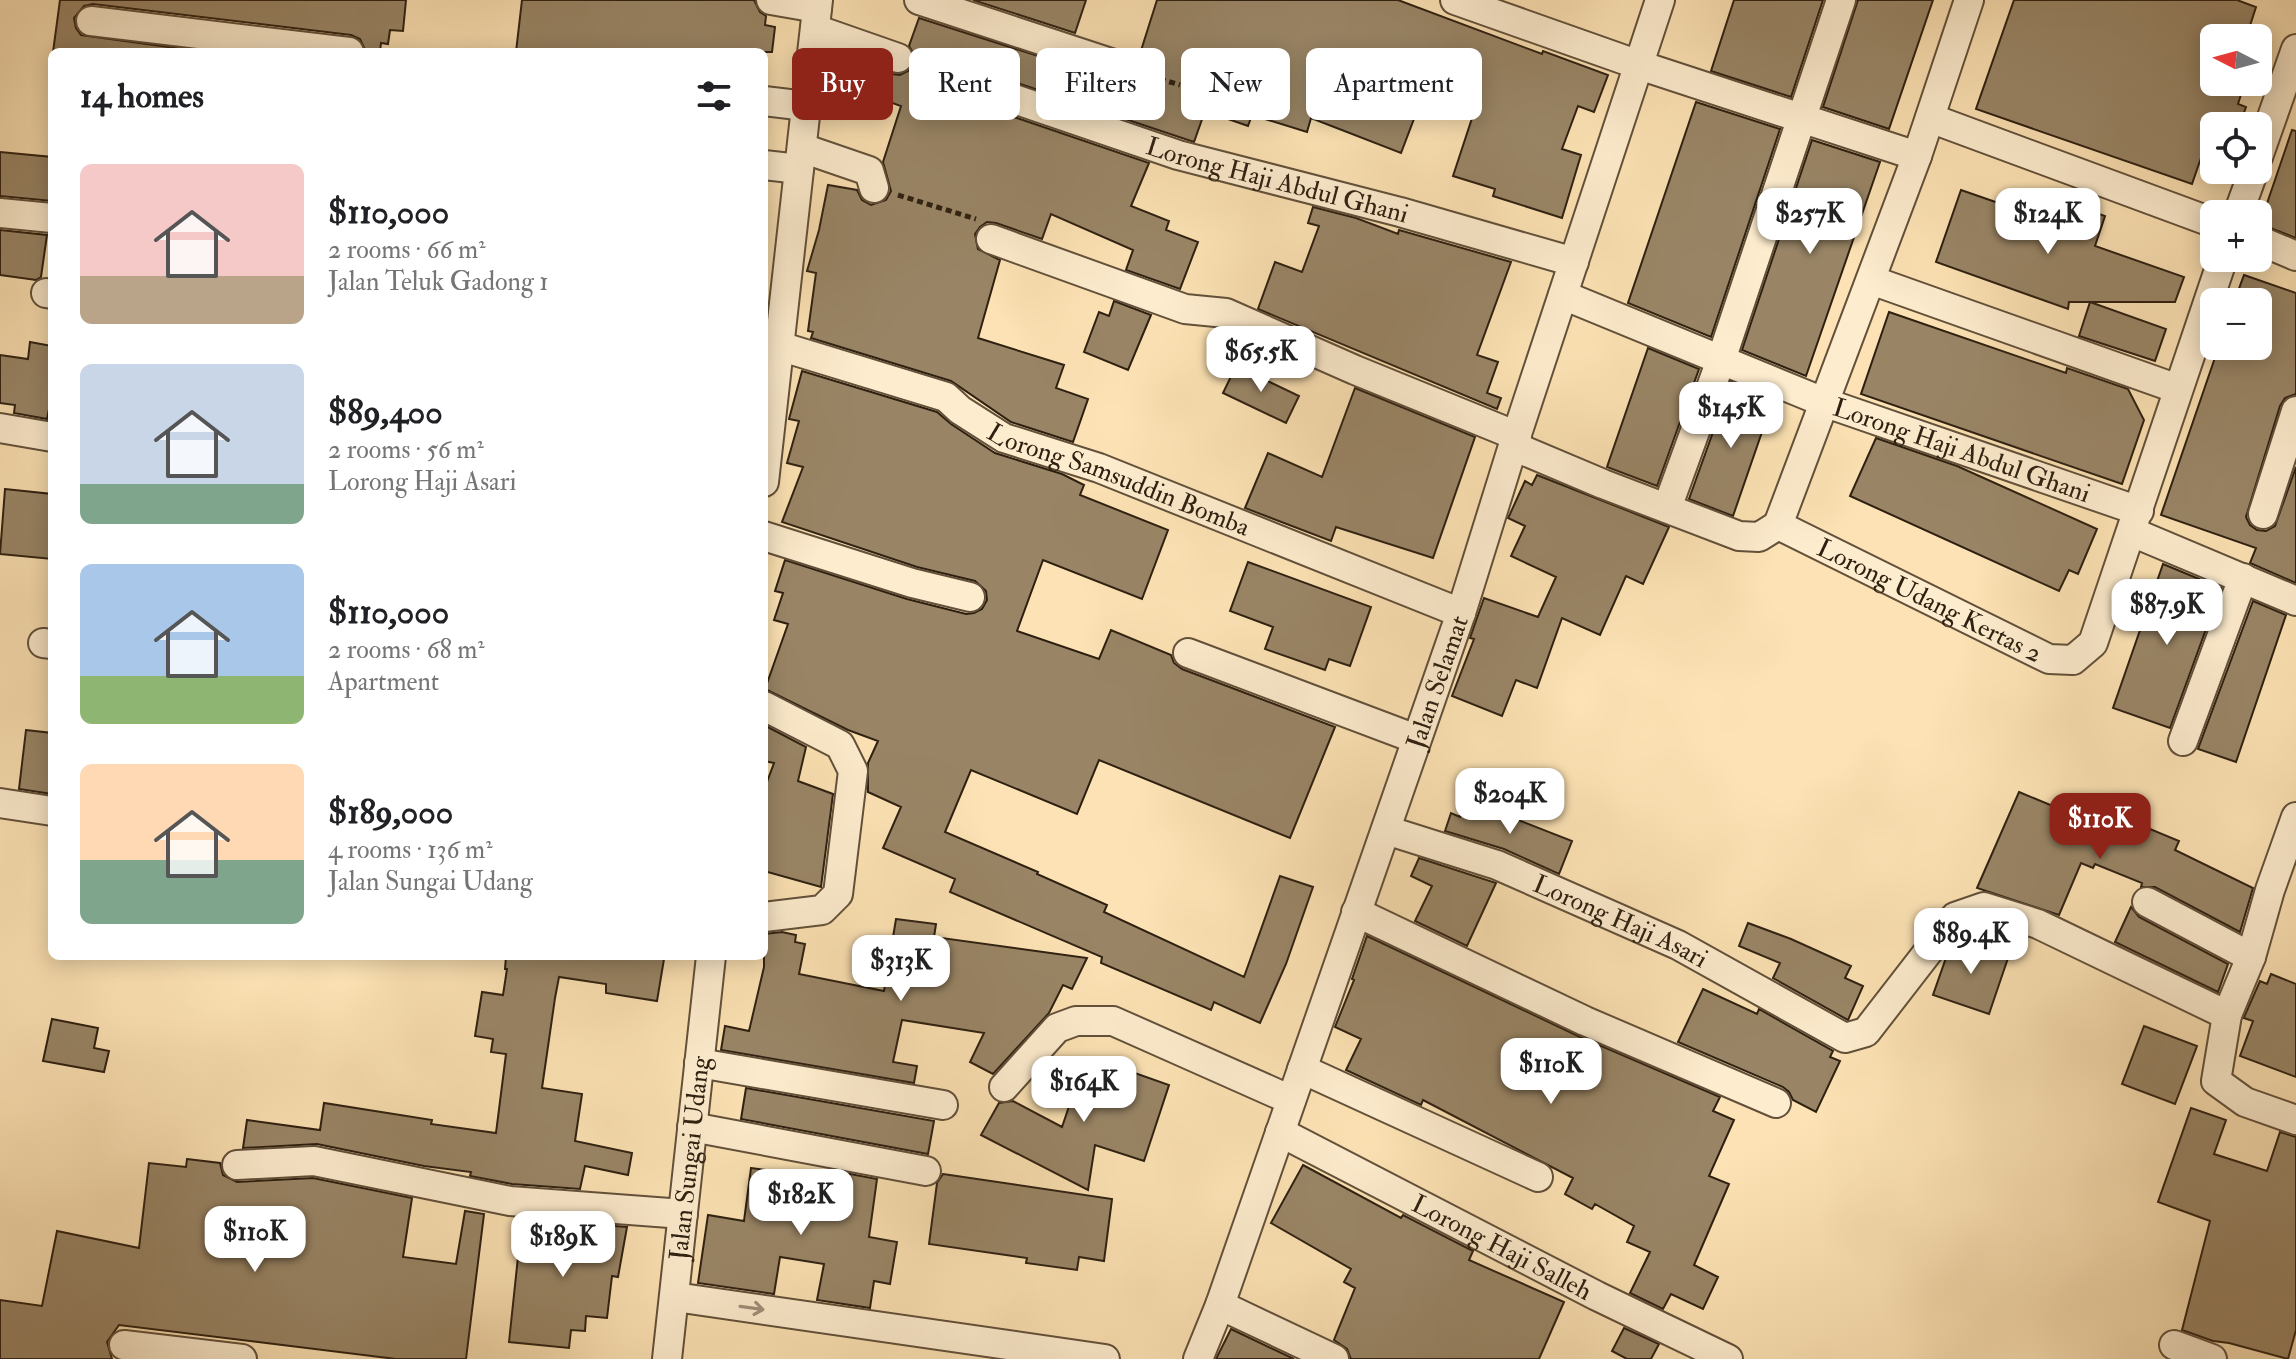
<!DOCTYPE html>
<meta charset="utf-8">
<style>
:root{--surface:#fff;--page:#f6f6f6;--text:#202124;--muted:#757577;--accent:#8f2418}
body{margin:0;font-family:"IM FELL Double Pica",serif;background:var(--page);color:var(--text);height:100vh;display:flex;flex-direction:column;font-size:30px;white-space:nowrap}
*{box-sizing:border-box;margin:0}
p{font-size:26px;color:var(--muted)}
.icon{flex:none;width:44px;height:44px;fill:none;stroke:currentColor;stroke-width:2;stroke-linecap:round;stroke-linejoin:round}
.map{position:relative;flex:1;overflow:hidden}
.details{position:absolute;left:48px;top:48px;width:720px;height:912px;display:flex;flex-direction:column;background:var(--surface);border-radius:12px;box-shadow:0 4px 20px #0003}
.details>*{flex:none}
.hud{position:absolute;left:792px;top:48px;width:760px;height:72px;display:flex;gap:16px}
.needle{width:52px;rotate:276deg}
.tools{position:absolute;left:2200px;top:24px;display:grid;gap:16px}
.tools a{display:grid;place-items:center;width:72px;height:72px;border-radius:12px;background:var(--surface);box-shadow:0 4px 20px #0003;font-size:40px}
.price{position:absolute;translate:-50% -68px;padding:0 18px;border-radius:16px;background:#fff;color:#222;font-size:26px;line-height:52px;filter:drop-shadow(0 2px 4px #0008)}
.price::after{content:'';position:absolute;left:50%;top:48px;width:24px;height:18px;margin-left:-12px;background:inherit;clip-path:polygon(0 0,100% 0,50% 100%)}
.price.selected{background:var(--accent);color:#fff}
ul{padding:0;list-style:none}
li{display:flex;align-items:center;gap:24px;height:200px;padding:0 32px}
li span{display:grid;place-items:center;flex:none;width:224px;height:160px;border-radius:12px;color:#555}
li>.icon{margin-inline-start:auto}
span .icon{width:96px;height:96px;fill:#fffc;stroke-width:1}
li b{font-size:34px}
h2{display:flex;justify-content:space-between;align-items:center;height:96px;padding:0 32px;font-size:34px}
.chip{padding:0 28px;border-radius:12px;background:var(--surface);box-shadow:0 4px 20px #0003;font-size:28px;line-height:72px}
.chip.selected{background:var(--accent);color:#fff}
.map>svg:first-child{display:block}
.building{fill:#998566;stroke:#2e2011;stroke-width:2}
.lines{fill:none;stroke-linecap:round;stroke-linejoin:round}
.minor-casing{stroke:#62503a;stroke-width:32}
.path{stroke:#2e2011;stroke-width:5;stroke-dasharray:6 4;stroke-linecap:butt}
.minor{stroke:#fdecce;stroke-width:28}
.oneway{stroke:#a09079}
.labels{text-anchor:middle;stroke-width:6;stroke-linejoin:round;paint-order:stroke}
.street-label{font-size:26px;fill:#2e2011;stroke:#fdecce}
</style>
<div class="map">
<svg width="2296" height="1359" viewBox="0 0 2296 1359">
<rect width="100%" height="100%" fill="#fce2b4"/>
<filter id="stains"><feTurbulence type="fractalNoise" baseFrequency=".0025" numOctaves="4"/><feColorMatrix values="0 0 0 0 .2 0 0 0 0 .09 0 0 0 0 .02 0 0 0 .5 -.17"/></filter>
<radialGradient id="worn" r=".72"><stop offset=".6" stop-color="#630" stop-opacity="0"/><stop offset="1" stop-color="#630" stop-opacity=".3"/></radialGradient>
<path class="building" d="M 60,0 L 406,0 L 403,31 L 390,30 L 388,44 L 381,43 L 380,52 L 366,52 L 360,39 L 351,35 L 93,4 L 84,6 L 74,18 L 76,28 L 81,35 L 205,52 L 53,52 Z
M 522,0 L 754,0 L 760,12 L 766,16 L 765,25 L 775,27 L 772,52 L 516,52 Z
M 973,0 L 1086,0 L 1075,33 Z
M 1157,0 L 1398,0 L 1542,54 L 1543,51 L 1608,75 L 1594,112 L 1578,106 L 1562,149 L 1581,155 L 1562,218 L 1493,196 L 1495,189 L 1453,176 L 1475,109 L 1425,90 L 1401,153 L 1311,118 L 1307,132 L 1252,115 L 1248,126 L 1205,111 L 1194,142 L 936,56 L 927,60 L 922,68 L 925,84 L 932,89 L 1149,163 L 1131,206 L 1169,221 L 1166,230 L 1198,242 L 1180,289 L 1126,270 L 1133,250 L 1051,214 L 1042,239 L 996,223 L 987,222 L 980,227 L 975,234 L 978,249 L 1000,260 L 978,338 L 1064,365 L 1056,388 L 1088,399 L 1073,442 L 1011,422 L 951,381 L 811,338 L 813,332 L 808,331 L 816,273 L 807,271 L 819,230 L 828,185 L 857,190 L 862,200 L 871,205 L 886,200 L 891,191 L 883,162 L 901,106 L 839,84 L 848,59 L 892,74 L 900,75 L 908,71 L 914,64 L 915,56 L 909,46 L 919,18 L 1129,85 L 1137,81 L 1142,74 L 1143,65 L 1139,57 Z
M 1734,0 L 1823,0 L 1791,97 L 1711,71 Z
M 1858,0 L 1933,0 L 1889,129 L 1823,107 Z
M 2014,0 L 2237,0 L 2256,7 L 2246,38 L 2214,38 L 2214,82 L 2245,82 L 2238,104 L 2246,107 L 2239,126 L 2212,126 L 2192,184 L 1976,109 Z
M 1696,102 L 1780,129 L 1711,337 L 1628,303 Z
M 2292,130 L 2296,131 L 2296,238 L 2260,224 Z
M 1812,140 L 1880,162 L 1806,376 L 1742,350 Z
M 0,152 L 52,157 L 52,201 L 0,196 Z
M 1961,190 L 2056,223 L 2064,201 L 2105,216 L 2095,246 L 2184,277 L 2175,302 L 2069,302 L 2068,309 L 1936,262 Z
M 1313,207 L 1356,218 L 1398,234 L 1399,230 L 1511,262 L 1477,355 L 1498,362 L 1487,393 L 1501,398 L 1497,409 L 1258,309 L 1275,262 L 1302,272 L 1319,226 L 1308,223 Z
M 0,230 L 47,235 L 41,277 L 36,280 L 0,275 Z
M 2244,275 L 2296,293 L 2296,394 L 2285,398 L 2280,406 L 2246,517 L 2250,525 L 2257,530 L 2266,531 L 2275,526 L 2296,467 L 2296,583 L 2250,563 L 2256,548 L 2161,515 L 2219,346 L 2258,346 L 2258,302 L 2234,302 Z
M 1114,301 L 1151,315 L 1128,370 L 1084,352 L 1099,312 L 1109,316 Z
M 2090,302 L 2166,329 L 2155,361 L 2079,336 Z
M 1889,312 L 2066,373 L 2067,368 L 2128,389 L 2144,420 L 2122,484 L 1861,394 Z
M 30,342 L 52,346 L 52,409 L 49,409 L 47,419 L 14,413 L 15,405 L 0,403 L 0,355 L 28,359 Z
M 1648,348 L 1699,369 L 1657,486 L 1607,467 Z
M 1236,366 L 1299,396 L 1286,423 L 1223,393 Z
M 802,371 L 937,412 L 951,424 L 995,453 L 1062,474 L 1084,485 L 1080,495 L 1168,530 L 1142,599 L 1043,560 L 1017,631 L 1099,659 L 1111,630 L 1171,655 L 1174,663 L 1182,669 L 1335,727 L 1290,838 L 1099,760 L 1077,814 L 971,770 L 945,832 L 1038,872 L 1037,874 L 1107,905 L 1104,912 L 1244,977 L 1280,876 L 1313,887 L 1286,964 L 1260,1023 L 1214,1002 L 1211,1010 L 1101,963 L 1102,957 L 950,892 L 955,879 L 883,848 L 901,807 L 868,792 L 868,763 L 878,741 L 848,730 L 765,689 L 788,624 L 774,620 L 783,593 L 775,591 L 785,560 L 907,599 L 966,614 L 974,613 L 982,609 L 987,600 L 986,591 L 975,581 L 917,567 L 782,522 L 803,467 L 787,463 L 799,421 L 789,419 Z
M 1731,382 L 1773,400 L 1733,516 L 1689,499 Z
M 1355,388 L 1475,437 L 1433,558 L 1336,527 L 1331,541 L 1245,508 L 1268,453 L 1322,477 Z
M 1876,438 L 1957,466 L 2097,529 L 2078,574 L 2069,570 L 2059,591 L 1850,496 Z
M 1537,475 L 1669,527 L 1643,584 L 1626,576 L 1600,635 L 1562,618 L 1537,688 L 1516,680 L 1502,716 L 1452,696 L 1474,639 L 1470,638 L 1484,598 L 1538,617 L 1556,577 L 1511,556 L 1525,526 L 1508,518 L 1510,514 L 1525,481 L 1532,485 Z
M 5,489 L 52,494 L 52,559 L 0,554 Z
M 1248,562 L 1371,607 L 1350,666 L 1329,659 L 1325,670 L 1265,649 L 1273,627 L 1230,611 Z
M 2163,564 L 2221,588 L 2170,728 L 2113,708 Z
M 2253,601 L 2286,615 L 2236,762 L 2198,749 Z
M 764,725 L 806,747 L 798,781 L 833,794 L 821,887 L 764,871 L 764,790 L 774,763 L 764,761 Z
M 26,730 L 52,733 L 52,794 L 19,789 Z
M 2019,792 L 2072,814 L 2077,803 L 2123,825 L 2126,819 L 2179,841 L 2175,850 L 2253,888 L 2240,932 L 2155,887 L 2141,887 L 2142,883 L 2095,864 L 2093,868 L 2081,863 L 2059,915 L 1977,888 Z
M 1467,800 L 1572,841 L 1559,874 L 1504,849 L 1445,831 L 1451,813 L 1460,817 Z
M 1419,858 L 1496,883 L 1467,946 L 1415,921 L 1432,886 L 1411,876 Z
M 2131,907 L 2139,917 L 2228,964 L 2218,992 L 2115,942 Z
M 896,919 L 936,924 L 934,937 L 1087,958 L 1072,989 L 1063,985 L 1049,1013 L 993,1074 L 970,1062 L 984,1033 L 902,1020 L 893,1062 L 917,1066 L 914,1083 L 721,1050 L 725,1026 L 749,1031 L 764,967 L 764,934 L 782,932 L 796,935 L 795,942 L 805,944 L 799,974 L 884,991 Z
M 1748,923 L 1791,939 L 1851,966 L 1845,978 L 1863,986 L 1848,1020 L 1773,978 L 1780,963 L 1739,946 Z
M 1367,936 L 1578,1036 L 1720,1097 L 1713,1111 L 1734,1120 L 1709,1176 L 1729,1184 L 1694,1265 L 1718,1277 L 1703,1309 L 1671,1294 L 1663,1309 L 1630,1293 L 1650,1252 L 1627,1242 L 1634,1226 L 1595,1204 L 1592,1209 L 1565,1194 L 1573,1178 L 1423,1100 L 1421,1105 L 1346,1070 L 1361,1039 L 1335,1027 L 1354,980 L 1352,979 Z
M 1960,938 L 2009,955 L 1989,1014 L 1933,995 L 1947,955 Z
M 506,956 L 643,956 L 664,959 L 657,1001 L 606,993 L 606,984 L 559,977 L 555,998 L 542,1088 L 582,1094 L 575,1141 L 632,1153 L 628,1175 L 585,1166 L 580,1189 L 512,1184 L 470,1176 L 471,1172 L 424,1166 L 317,1144 L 243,1148 L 247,1120 L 320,1130 L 324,1103 L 432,1120 L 431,1124 L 496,1133 L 506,1054 L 491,1052 L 493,1039 L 475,1036 L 482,992 L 503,995 L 507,969 L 505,969 Z
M 2271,974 L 2296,984 L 2296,1077 L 2240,1056 L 2253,1021 L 2244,1018 L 2245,1015 L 2260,981 L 2267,984 Z
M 1703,989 L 1757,1014 L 1759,1009 L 1833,1051 L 1830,1057 L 1840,1061 L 1816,1112 L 1793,1100 L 1789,1092 L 1783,1087 L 1678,1042 Z
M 52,1019 L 98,1028 L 94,1048 L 109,1051 L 104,1072 L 43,1061 Z
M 2144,1026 L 2197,1046 L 2175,1104 L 2122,1084 Z
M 1115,1066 L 1169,1085 L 1144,1161 L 1095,1145 L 1088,1190 L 981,1135 L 999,1103 L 1013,1101 L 1062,1127 L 1082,1068 L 1111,1078 Z
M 746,1088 L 934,1121 L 928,1154 L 741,1119 Z
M 2191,1108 L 2226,1120 L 2214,1154 L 2267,1171 L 2280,1132 L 2296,1137 L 2296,1330 L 2288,1359 L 2229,1343 L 2213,1341 L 2182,1330 L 2210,1221 L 2158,1202 Z
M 187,1159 L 220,1163 L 223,1175 L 237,1182 L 313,1178 L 412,1198 L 403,1257 L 456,1264 L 465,1211 L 484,1214 L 466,1359 L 396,1359 L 119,1325 L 107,1342 L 112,1359 L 0,1359 L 0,1300 L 42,1306 L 57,1231 L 139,1248 L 149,1163 L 186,1167 Z
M 1303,1165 L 1401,1218 L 1403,1215 L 1473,1251 L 1469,1260 L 1564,1302 L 1539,1359 L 1351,1359 L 1347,1349 L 1334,1340 L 1355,1288 L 1344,1282 L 1351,1269 L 1271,1223 Z
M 751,1168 L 833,1179 L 834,1171 L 877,1179 L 869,1237 L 897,1242 L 890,1284 L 874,1281 L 870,1308 L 817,1300 L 824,1264 L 780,1257 L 774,1294 L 698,1283 L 708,1215 L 744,1221 Z
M 943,1174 L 1112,1199 L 1104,1261 L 1079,1257 L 1077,1270 L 1026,1263 L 1027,1258 L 929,1244 L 937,1183 Z
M 522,1219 L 627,1227 L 618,1277 L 612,1276 L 607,1318 L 586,1316 L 585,1331 L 571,1330 L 569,1348 L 509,1342 Z
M 1624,1328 L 1659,1344 L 1651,1359 L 1627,1359 L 1612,1351 Z
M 1231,1329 L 1294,1359 L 1216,1359 Z"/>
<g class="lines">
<g class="minor-casing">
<g id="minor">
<path d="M 771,0 L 817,8"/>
<path d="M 919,0 L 1126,68"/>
<path d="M 1455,0 L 1639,65 L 1917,156"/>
<path id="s1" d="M 1969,0 L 1917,156 L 1778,525 L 2049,659 L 2073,660 L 2093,643 L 2223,258"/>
<path d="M 91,21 L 349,52"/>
<path d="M 815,29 L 898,58"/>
<path id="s2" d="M 938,73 L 1178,155 L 1400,212 L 1574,262"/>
<path d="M 764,101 L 806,106"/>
<path d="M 1930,118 L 2214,223"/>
<path d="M 802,148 L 869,171 L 874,188"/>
<path d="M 2258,157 L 2296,49"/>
<path d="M 764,165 L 799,169"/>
<path d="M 0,213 L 52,218"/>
<path d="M 2238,214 L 2254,170"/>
<path d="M 991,239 L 1185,309 L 1226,313 L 1355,370 L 1517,436"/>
<path d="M 2258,240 L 2296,256"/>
<path d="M 1871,280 L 2178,389"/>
<path d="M 46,293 L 52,294"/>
<path id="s3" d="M 1563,295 L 1826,403 L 2139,511"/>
<path id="s4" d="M 779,346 L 946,397 L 960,410 L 1004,438 L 1099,468 L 1461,613"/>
<path d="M 0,428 L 52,437"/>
<path d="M 1513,446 L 1603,484 L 1739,536 L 1759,537 L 1778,525"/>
<path d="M 764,482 L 818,0"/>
<path d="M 1667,508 L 1721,360 L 1841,0"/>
<path d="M 2263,514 L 2296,411"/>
<path d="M 2132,532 L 2296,601"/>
<path d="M 764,536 L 912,583 L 970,597"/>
<path d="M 43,643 L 52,644"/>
<path d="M 1188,653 L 1416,739"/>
<path d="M 764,706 L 840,745 L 853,771 L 838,894 L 822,910 L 764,917"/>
<path d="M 2183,741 L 2243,578"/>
<path d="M 0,803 L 52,811"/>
<path d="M 2296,817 L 2270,890 L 2251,957 L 2227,1015 L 2216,1081 L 2245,1102 L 2296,1120"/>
<path id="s5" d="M 1386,830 L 1497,865 L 1678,945 L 1845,1038 L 1866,1032 L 1955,917 L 1984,907 L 2038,924 L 2227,1015"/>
<path d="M 2147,902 L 2251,957"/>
<path d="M 1356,912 L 1585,1021 L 1776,1103"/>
<path d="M 699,1063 L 943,1105"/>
<path d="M 1302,1069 L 1538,1177"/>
<path d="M 1004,1087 L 1057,1028 L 1076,1021 L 1113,1021 L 1291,1100"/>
<path d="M 692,1127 L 926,1171"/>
<path id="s6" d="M 1280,1132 L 1597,1296 L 1728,1359"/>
<path d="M 237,1165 L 314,1161 L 510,1201 L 683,1214"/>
<path d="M 675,1297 L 1105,1359"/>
<path d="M 1220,1305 L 1334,1359"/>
<path d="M 124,1345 L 242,1359"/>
<path d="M 2174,1345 L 2212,1359"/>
<path id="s7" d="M 667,1359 L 711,956"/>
<path id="s8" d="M 1198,1359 L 1220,1305 L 1461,613 L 1513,446 L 1660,0"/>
</g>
</g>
<path class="path" d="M 1150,76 L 1180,85
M 898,195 L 976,219"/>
<use href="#minor" class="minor"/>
</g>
<defs><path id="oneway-shaft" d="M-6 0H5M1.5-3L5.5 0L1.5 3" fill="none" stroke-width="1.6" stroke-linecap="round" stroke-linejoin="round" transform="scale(2)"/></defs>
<use class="oneway" href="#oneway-shaft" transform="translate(752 1308) rotate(8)"/>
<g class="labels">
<g class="street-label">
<text dy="9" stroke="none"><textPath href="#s2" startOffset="356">Lorong Haji Abdul Ghani</textPath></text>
<text dy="9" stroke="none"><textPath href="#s3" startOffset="428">Lorong Haji Abdul Ghani</textPath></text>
<text dy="9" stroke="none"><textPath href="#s4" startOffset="368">Lorong Samsuddin Bomba</textPath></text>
<text dy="9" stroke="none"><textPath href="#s1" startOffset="728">Lorong Udang Kertas 2</textPath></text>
<text dy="9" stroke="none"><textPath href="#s8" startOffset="718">Jalan Selamat</textPath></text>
<text dy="9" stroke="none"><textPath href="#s5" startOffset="252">Lorong Haji Asari</textPath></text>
<text dy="9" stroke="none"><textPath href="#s7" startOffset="202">Jalan Sungai Udang</textPath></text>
<text dy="9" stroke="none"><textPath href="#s6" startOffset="250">Lorong Haji Salleh</textPath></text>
</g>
</g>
<rect width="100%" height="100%" filter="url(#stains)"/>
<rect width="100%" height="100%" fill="url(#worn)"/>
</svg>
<div class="tools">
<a><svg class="needle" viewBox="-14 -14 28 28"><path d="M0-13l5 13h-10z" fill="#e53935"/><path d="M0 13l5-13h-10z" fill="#757577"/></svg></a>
<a><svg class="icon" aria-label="locate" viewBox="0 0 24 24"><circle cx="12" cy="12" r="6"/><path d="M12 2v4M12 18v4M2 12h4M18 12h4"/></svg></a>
<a>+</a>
<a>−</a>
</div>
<b class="price" style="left:1810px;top:256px">$257K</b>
<b class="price" style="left:2048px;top:256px">$124K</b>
<b class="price" style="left:1261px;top:394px">$65.5K</b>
<b class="price" style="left:1731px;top:450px">$145K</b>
<b class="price" style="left:2167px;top:647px">$87.9K</b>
<b class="price" style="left:1510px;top:836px">$204K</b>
<b class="price selected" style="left:2100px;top:861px">$110K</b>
<b class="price" style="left:1971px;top:976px">$89.4K</b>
<b class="price" style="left:901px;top:1003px">$313K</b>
<b class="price" style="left:1551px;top:1106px">$110K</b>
<b class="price" style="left:1084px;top:1124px">$164K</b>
<b class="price" style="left:801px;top:1237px">$182K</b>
<b class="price" style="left:255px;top:1274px">$110K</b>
<b class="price" style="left:563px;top:1279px">$189K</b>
<div class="hud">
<a class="chip selected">Buy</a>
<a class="chip">Rent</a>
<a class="chip">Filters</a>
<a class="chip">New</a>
<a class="chip">Apartment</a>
</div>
<section class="details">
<h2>14 homes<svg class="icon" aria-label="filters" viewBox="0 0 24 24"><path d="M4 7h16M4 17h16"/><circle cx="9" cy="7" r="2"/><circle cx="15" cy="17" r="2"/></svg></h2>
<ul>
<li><span style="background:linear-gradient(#f6c9c9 70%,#b9a48a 0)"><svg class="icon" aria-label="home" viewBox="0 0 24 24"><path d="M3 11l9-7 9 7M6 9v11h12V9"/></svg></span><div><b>$110,000</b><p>2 rooms · 66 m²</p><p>Jalan Teluk Gadong 1</p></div></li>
<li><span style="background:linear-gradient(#c9d6e8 75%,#7fa58c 0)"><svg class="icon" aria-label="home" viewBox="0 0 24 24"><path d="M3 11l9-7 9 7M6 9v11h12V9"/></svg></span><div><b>$89,400</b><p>2 rooms · 56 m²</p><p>Lorong Haji Asari</p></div></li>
<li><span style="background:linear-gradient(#a9c7e8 70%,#8fb573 0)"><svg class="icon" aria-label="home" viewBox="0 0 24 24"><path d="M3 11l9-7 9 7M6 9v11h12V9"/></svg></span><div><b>$110,000</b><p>2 rooms · 68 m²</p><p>Apartment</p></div></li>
<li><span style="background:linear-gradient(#ffd9b3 60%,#7fa58c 0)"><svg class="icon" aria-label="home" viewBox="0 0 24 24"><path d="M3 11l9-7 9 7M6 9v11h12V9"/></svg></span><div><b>$189,000</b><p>4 rooms · 136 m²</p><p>Jalan Sungai Udang</p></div></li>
</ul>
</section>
</div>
